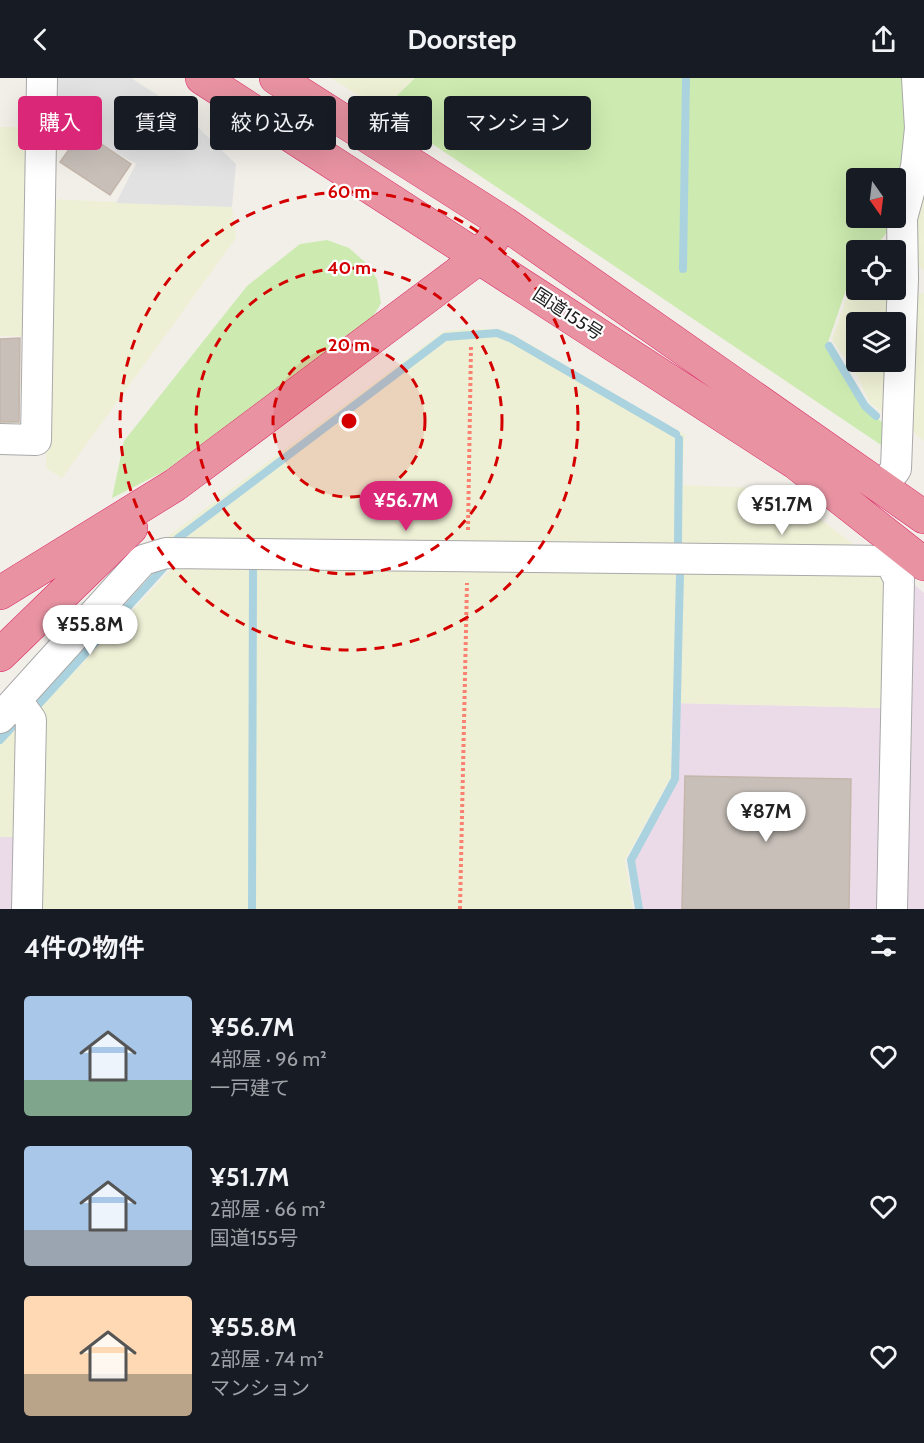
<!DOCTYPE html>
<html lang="ja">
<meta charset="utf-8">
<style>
:root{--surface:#171b24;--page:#242831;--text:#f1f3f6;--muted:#9ea1a6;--accent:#db2777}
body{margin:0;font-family:Cabin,"Noto Sans JP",sans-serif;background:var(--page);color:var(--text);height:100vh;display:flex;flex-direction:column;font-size:22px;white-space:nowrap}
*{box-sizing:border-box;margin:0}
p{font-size:20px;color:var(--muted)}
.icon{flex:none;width:33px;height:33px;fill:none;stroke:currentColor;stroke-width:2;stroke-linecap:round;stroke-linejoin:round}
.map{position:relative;height:831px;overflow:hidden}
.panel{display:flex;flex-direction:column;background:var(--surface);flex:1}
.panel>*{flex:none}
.top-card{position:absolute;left:18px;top:18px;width:600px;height:54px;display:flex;gap:12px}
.needle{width:39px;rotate:166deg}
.buttons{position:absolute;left:846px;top:90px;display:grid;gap:12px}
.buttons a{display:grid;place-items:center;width:60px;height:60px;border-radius:6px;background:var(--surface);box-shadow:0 6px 24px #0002;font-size:30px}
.price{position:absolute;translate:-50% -51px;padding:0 14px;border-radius:21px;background:#fff;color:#222;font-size:20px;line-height:39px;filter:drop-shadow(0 2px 3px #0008)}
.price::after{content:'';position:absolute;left:50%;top:36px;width:18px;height:14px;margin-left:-9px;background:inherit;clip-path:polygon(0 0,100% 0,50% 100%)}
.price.active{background:var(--accent);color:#fff}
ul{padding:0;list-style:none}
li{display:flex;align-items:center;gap:18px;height:150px;padding:0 24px}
li span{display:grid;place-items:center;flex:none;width:168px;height:120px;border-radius:6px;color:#555}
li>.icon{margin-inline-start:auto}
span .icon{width:72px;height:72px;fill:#fffc;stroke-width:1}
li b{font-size:26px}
h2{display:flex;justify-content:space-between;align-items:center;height:72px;padding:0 24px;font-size:26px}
.pill{padding:0 21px;border-radius:6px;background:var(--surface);box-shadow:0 6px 24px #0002;font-size:21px;line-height:54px}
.pill.active{background:var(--accent);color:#fff}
header{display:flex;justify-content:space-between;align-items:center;height:78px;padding:0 24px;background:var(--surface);font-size:27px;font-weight:800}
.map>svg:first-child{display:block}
.industrial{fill:#ebdbe8}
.farmland{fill:#eef0d5}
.grass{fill:#cdebb0;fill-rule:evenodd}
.parking{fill:#e2e2e2}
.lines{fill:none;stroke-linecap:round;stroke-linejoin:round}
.stream{stroke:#aad3df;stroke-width:8}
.building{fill:#c7bfb8;stroke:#c4b6ab;stroke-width:1.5}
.street-casing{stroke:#a9a9a9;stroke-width:32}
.highway-casing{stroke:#dc2a67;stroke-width:34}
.path{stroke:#fa8072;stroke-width:4;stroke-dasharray:3 3;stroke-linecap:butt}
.street{stroke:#fff;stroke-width:30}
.highway{stroke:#e892a2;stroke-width:33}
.ring{fill:none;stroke:#d40000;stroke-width:3;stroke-dasharray:10 8}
.labels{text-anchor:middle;stroke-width:4.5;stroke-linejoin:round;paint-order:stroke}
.street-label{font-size:18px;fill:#222;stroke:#fff}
.centre{fill:#d40000;stroke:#fff;stroke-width:3}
.ring-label{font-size:18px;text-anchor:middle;font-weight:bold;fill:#d40000;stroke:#fff;stroke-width:4.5;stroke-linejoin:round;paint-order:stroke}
</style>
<header><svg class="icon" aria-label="back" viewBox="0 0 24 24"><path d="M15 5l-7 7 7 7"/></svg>Doorstep<svg class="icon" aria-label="share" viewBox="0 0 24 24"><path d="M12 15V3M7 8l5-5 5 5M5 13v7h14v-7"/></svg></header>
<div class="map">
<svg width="924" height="831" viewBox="0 0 924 831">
<rect width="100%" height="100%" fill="#f2efe9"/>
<path class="industrial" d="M 910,503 L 924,515 L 924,831 L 905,831 Z
M 676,625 L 882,630 L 879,831 L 643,831 L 635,782 L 676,702 Z
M 0,759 L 19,759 L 18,831 L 0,831 Z"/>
<path class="farmland" d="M 331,0 L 415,0 L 382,32 Z
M 0,49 L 36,49 L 35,258 L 0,258 Z
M 924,81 L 924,193 L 907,176 Z
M 46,121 L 232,129 L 236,160 L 62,400 L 46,390 Z
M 856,208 L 856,212 L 892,212 L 892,244 L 856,244 L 856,284 L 892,284 L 892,341 L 870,325 L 857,297 L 832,262 L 849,213 Z
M 924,214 L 924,363 L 904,347 L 908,230 L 918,217 Z
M 466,251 L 500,251 L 514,257 L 685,357 L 682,407 L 780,411 L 860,471 L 163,462 L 444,253 Z
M 180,482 L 891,497 L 886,630 L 672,625 L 671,699 L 625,782 L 633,831 L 37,831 L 37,633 Z
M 18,648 L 19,759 L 0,759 L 0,667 Z"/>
<path class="grass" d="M 415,0 L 909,0 L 913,30 L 895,144 L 873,172 L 856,172 L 856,195 L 848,206 L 826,270 L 865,331 L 890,350 L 887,371 L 382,32 ZM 856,100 L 896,100 L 896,140 L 856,140 Z
M 327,162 L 349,170 L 366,185 L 377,201 L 381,225 L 371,242 L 165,393 L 112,420 L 124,363 L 247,208 L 300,166 Z"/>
<path class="parking" d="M 48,0 L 131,0 L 179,31 L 236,86 L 232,129 L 116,125 L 136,86 L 47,35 Z"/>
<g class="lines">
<path class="stream" d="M 683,191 L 686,0
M 829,268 L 865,328 L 876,338
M 177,461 L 445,259 L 497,255 L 512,261 L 676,356
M 678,464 L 679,361
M 37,628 L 167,486
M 0,662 L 13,648
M 252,831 L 253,489
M 639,831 L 631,782 L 675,701 L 680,496"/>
</g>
<path class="building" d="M 82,53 L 131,86 L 110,117 L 60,84 Z
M 20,260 L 19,344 L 0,344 L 0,261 Z
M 685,698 L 851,701 L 849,831 L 682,831 Z"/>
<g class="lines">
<g class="street-casing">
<path id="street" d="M 0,361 L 36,362 L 42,0
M 883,408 L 896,391 L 903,201 L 902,140 L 916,89 L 920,50 L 917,0
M 890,483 L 899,501 L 892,831
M 17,623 L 31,642 L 27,831
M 0,640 L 143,482 L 166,475 L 890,483 L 903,469"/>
</g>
<g class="highway-casing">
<path id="highway" d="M 202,0 L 796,385 L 924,486
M 276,0 L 504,145 L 924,439
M 0,515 L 175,407 L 480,179 L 492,162
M 0,577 L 131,450"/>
</g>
<path class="path" d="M 468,452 L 471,268
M 460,831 L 467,505"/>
<use href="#street" class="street"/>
<use href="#highway" class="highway"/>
</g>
<circle cx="349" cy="343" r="76" fill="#d40000" fill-opacity=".12"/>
<g class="ring">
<circle cx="349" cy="343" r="76"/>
<circle cx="349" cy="343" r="153"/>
<circle cx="349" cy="343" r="229"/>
</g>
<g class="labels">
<g class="street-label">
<text transform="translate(568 236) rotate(33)" y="6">国道155号</text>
</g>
</g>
<circle cx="349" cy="343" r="9" class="centre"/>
<g class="ring-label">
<text x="349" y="120">60 m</text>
<text x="349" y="196">40 m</text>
<text x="349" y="273">20 m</text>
</g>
</svg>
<div class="buttons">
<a><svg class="needle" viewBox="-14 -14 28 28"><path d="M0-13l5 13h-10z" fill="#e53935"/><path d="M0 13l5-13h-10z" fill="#9ea1a6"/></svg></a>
<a><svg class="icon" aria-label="locate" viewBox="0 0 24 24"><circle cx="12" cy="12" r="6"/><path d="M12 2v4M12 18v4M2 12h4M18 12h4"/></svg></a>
<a><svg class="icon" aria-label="layers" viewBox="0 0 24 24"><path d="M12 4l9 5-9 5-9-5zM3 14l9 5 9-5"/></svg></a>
</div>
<b class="price active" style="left:406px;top:454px">¥56.7M</b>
<b class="price" style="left:782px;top:458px">¥51.7M</b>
<b class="price" style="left:90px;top:578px">¥55.8M</b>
<b class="price" style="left:766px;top:765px">¥87M</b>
<div class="top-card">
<a class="pill active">購入</a>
<a class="pill">賃貸</a>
<a class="pill">絞り込み</a>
<a class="pill">新着</a>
<a class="pill">マンション</a>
</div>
</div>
<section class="panel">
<h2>4件の物件<svg class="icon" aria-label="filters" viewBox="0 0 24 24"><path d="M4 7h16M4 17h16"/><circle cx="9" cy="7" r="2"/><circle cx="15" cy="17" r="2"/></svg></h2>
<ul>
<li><span style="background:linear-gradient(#a9c7e8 70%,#7fa58c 0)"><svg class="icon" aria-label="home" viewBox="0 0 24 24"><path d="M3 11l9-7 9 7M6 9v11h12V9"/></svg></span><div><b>¥56.7M</b><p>4部屋 · 96 m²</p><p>一戸建て</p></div><svg class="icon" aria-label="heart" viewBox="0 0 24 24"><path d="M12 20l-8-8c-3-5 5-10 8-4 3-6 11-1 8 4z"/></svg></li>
<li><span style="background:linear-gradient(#a9c7e8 70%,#9aa5b1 0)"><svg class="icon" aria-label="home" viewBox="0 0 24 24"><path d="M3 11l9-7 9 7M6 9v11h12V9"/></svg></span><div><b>¥51.7M</b><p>2部屋 · 66 m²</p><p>国道155号</p></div><svg class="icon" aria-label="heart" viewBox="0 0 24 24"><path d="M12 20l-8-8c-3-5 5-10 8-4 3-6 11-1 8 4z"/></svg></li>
<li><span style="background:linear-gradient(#ffd9b3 65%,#b9a48a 0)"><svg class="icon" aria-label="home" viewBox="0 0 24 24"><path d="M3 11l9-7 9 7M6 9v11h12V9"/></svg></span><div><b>¥55.8M</b><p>2部屋 · 74 m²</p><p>マンション</p></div><svg class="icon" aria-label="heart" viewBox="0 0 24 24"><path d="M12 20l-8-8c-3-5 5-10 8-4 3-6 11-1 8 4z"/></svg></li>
</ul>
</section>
